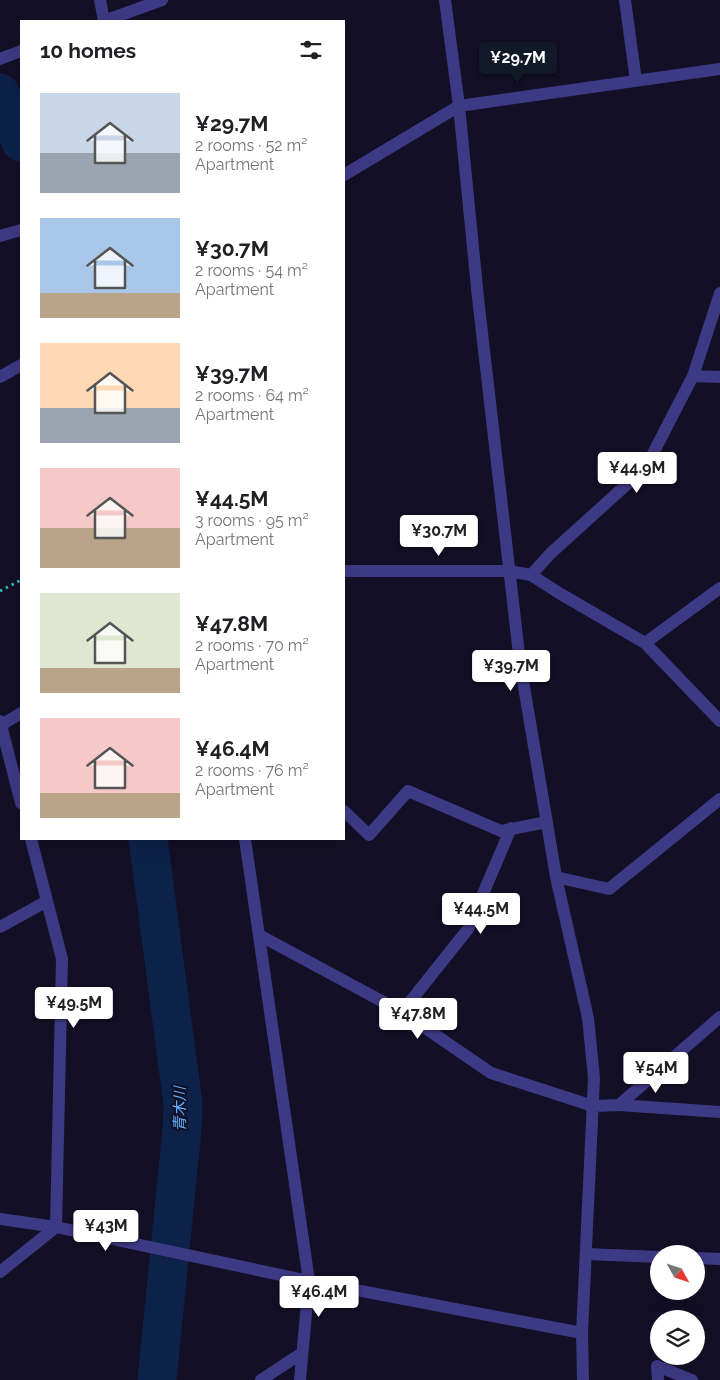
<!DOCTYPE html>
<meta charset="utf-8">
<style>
:root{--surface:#fff;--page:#f2f2f2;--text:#202124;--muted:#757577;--accent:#111827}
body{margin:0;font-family:Raleway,"Noto Sans JP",sans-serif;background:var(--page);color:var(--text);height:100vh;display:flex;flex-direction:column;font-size:19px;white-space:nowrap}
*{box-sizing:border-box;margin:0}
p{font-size:16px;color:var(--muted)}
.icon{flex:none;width:28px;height:28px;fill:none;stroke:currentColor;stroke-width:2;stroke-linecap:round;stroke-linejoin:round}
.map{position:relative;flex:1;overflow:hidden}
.side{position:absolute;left:20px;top:20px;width:325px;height:820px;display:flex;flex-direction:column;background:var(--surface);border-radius:0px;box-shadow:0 5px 20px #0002}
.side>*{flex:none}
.needle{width:32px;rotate:130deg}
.tools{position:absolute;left:650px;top:1245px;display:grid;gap:10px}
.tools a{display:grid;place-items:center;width:55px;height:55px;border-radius:50%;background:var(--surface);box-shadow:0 5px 20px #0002;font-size:25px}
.price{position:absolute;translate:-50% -42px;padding:0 11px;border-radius:5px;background:#fff;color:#222;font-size:16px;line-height:32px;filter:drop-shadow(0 1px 2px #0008)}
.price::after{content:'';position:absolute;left:50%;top:30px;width:15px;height:11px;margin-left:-8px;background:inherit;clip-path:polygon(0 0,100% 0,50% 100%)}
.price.on{background:var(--accent);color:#fff}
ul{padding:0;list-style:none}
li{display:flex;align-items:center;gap:15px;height:125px;padding:0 20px}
li span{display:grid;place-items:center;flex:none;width:140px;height:100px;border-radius:0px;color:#555}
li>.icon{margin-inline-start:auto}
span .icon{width:60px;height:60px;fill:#fffc;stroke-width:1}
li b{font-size:21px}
h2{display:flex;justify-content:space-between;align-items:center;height:60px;padding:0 20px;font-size:21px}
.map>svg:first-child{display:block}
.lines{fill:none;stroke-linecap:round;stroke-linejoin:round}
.river{stroke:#0c2248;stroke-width:39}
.path{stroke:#2fb8b0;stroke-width:3;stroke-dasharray:2.5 4;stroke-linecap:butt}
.minor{stroke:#3d3a85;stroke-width:12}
.labels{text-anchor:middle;stroke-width:4;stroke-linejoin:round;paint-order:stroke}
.water-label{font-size:15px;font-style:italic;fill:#62b6ff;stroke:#130f26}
</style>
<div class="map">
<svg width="720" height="1380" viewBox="0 0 720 1380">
<rect width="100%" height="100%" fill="#130f26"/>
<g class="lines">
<path class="river" d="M 0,93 L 21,142
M 148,839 L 183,1104 L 182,1129 L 157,1380"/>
<path class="path" d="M 0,591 L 21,580"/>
<path class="minor" d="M 100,0 L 104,21
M 445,0 L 459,106 L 478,298 L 520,663 L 556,877 L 588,1018 L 594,1078 L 582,1333 L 583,1380
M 625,0 L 636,81
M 104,21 L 162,0
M 0,59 L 21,51
M 344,175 L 459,106 L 720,69
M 0,236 L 21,230
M 693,376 L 720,377
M 0,377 L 21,365
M 344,571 L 509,571 L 531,575 L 559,593 L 645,643 L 720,721
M 531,575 L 551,553 L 646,467 L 693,376 L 720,293
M 645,643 L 720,588
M 0,721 L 21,803
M 0,726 L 21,713
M 344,811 L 369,835 L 408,791 L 501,831 L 547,822
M 31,839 L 62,959 L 56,1227
M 245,839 L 309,1281 L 300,1380
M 556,877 L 609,889 L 720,799
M 0,927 L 47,901
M 259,935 L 402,1012 L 491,1073 L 593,1106 L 619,1105 L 720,1112
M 402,1012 L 468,929 L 511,828
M 619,1105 L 720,1017
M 0,1219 L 56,1227 L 309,1281 L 582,1333
M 586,1254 L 659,1257
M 696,1258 L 720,1259
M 0,1272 L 56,1227
M 261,1380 L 302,1353
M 658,1380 L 657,1366 L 692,1380"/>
</g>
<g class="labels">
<g class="water-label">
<text transform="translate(180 1109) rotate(-90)" y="5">青木川</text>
</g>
</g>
</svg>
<div class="tools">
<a><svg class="needle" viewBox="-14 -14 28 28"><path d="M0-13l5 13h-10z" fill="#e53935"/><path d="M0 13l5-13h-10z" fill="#757577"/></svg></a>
<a><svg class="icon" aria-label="layers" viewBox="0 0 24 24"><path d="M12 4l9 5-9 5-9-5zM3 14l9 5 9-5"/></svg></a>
</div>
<b class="price on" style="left:518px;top:84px">¥29.7M</b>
<b class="price" style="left:637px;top:494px">¥44.9M</b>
<b class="price" style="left:439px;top:557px">¥30.7M</b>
<b class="price" style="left:511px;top:692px">¥39.7M</b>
<b class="price" style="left:481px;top:935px">¥44.5M</b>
<b class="price" style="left:74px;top:1029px">¥49.5M</b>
<b class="price" style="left:418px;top:1040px">¥47.8M</b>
<b class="price" style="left:656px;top:1094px">¥54M</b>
<b class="price" style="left:106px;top:1252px">¥43M</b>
<b class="price" style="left:319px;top:1318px">¥46.4M</b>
<section class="side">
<h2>10 homes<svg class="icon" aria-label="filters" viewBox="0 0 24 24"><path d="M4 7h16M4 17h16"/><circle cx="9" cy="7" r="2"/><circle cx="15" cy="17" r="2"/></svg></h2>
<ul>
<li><span style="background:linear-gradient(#c9d6e8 60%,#9aa5b1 0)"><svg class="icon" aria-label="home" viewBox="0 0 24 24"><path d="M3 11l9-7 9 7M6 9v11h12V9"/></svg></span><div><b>¥29.7M</b><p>2 rooms · 52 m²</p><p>Apartment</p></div></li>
<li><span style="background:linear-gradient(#a9c7e8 75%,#b9a48a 0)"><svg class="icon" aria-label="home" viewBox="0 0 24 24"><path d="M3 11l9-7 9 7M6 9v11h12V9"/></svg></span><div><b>¥30.7M</b><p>2 rooms · 54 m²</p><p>Apartment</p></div></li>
<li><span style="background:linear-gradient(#ffd9b3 65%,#9aa5b1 0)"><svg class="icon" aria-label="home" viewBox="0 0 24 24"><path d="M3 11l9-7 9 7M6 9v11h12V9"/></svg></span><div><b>¥39.7M</b><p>2 rooms · 64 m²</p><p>Apartment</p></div></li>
<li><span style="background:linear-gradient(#f6c9c9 60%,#b9a48a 0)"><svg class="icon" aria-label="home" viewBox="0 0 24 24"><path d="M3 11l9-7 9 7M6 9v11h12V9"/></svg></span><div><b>¥44.5M</b><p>3 rooms · 95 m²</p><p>Apartment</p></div></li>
<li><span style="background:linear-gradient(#dfe7d0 75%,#b9a48a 0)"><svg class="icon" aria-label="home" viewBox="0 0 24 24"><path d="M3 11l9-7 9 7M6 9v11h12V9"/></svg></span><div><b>¥47.8M</b><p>2 rooms · 70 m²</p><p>Apartment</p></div></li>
<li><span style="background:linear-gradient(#f6c9c9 75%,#b9a48a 0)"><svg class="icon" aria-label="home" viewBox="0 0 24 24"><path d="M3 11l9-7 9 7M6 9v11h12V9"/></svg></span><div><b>¥46.4M</b><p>2 rooms · 76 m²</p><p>Apartment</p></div></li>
</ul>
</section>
</div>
